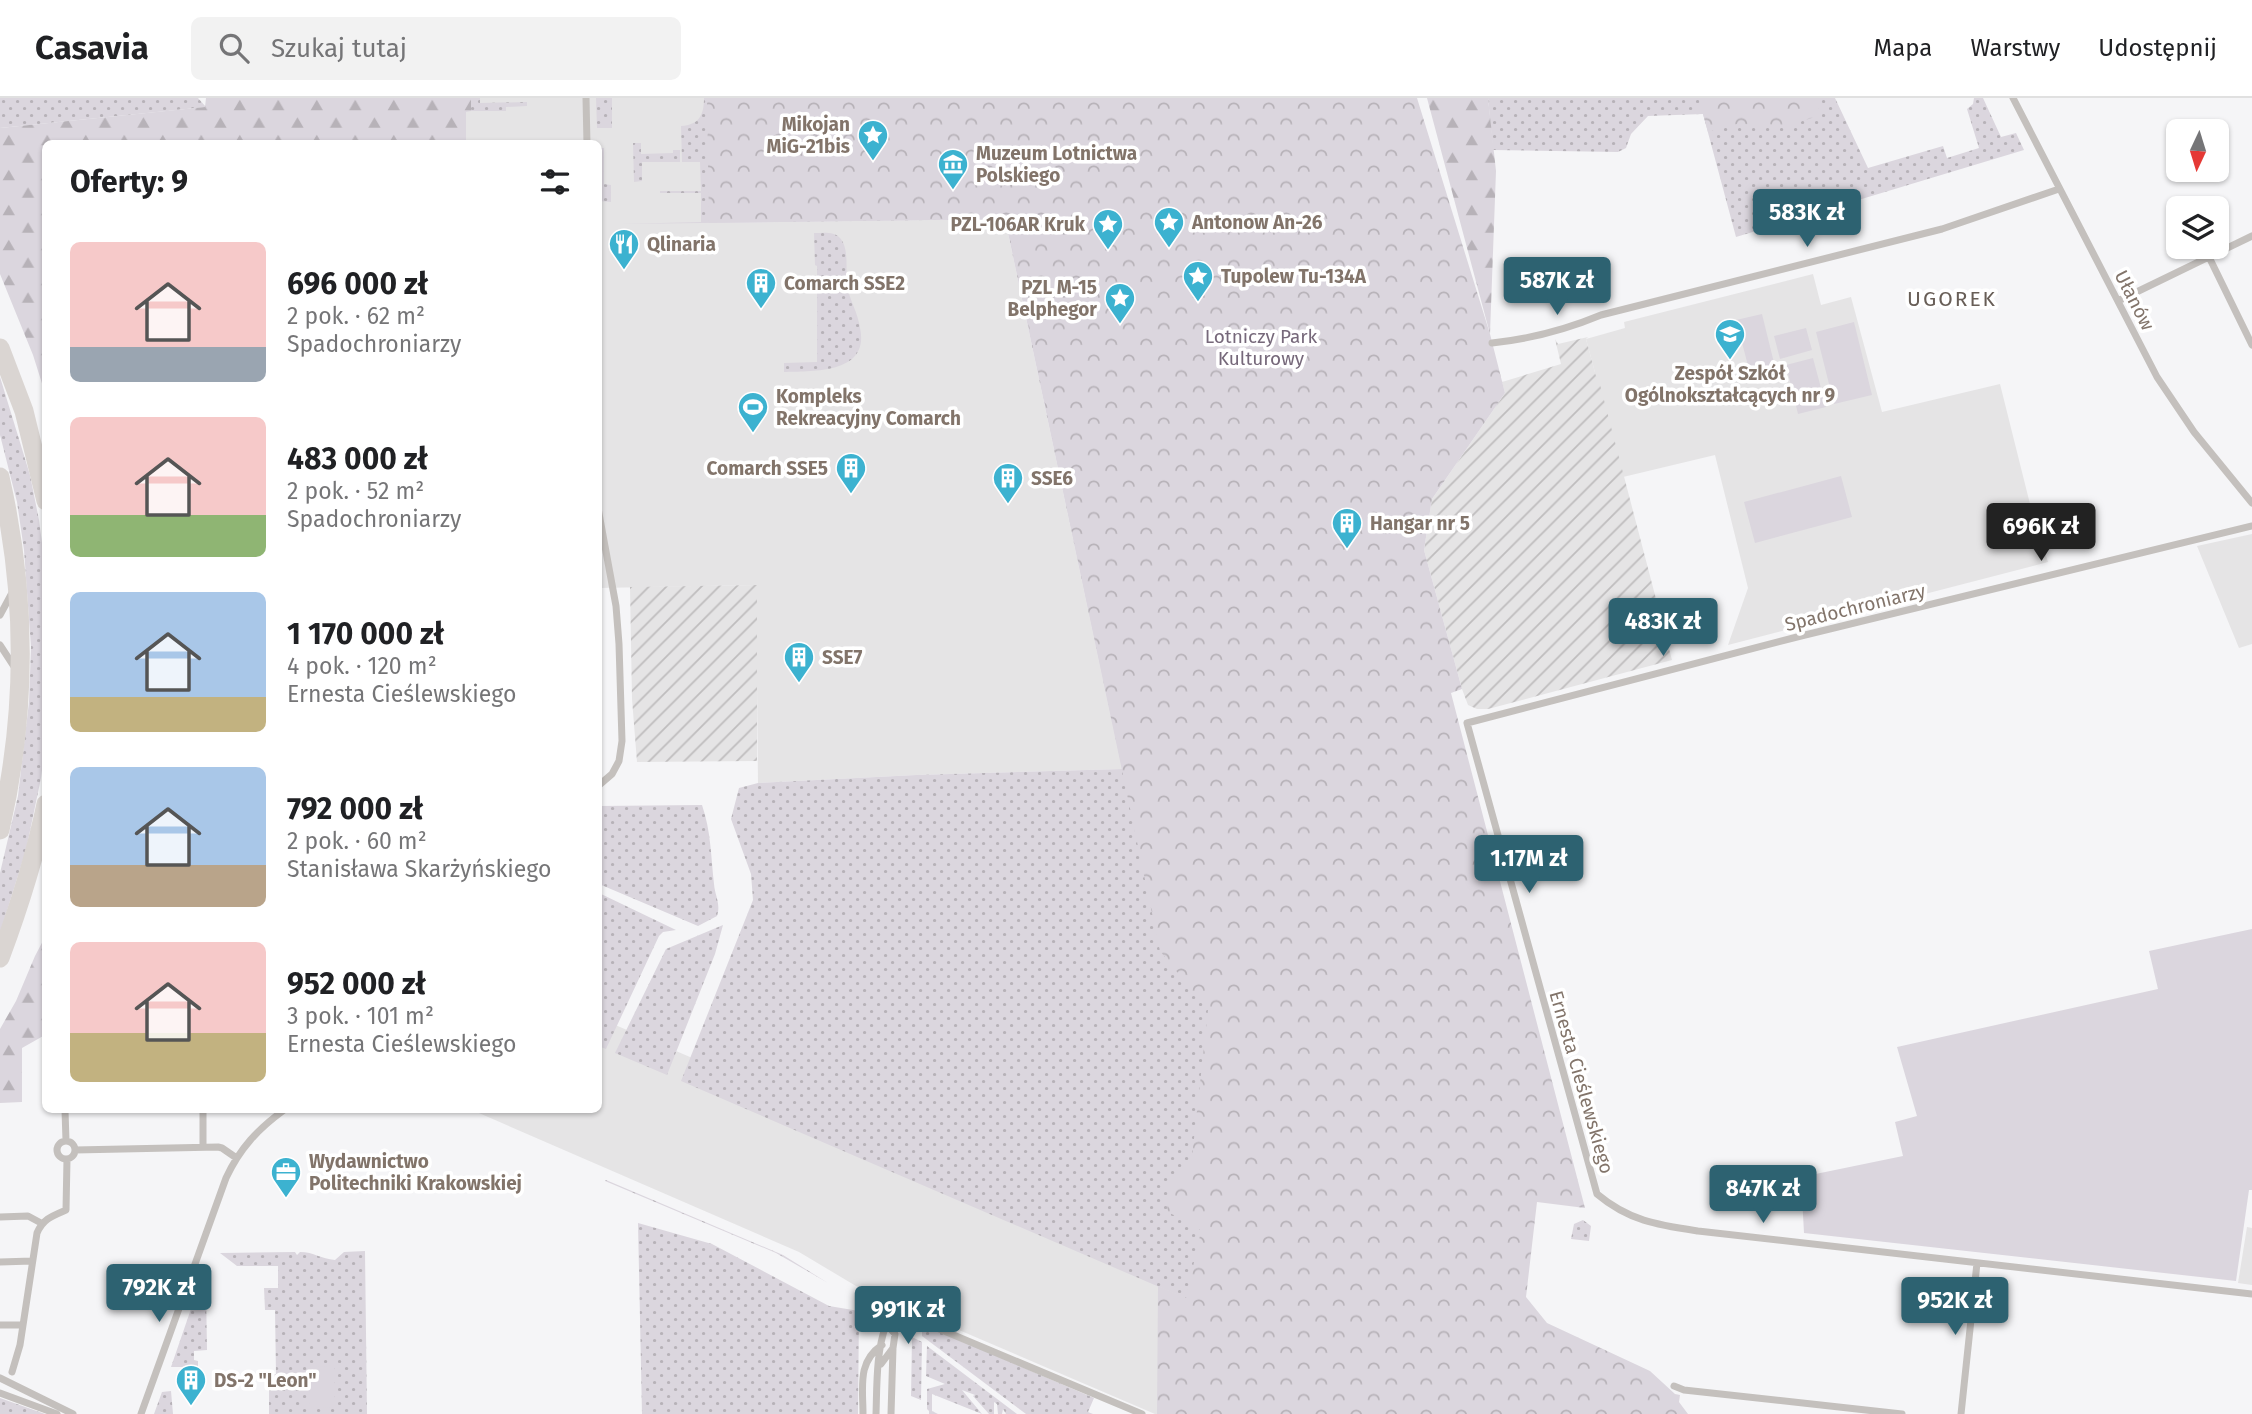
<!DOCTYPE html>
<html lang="pl">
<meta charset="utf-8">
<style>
:root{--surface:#fff;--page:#f2f2f2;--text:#202124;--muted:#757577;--line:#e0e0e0;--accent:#2d6271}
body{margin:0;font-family:"Fira Sans",sans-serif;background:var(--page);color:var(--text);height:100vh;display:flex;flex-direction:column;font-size:26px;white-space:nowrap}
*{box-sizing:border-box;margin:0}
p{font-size:23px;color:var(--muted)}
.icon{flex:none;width:38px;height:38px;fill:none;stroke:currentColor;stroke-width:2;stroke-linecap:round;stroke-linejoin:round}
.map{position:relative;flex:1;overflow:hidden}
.details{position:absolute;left:42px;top:42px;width:560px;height:973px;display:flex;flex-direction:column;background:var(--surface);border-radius:10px;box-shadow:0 2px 5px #0004}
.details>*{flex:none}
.needle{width:46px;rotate:184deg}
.fabs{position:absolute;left:2166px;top:21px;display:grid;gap:14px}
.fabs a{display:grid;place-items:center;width:63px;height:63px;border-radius:10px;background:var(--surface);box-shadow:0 2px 5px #0004;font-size:35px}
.price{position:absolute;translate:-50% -60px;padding:0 16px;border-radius:7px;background:var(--accent);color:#fff;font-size:23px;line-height:46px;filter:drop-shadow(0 2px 4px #0008)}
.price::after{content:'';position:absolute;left:50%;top:42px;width:21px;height:16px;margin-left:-10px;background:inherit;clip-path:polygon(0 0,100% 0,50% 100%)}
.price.active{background:#222;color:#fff}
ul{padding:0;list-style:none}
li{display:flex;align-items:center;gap:21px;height:175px;padding:0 28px}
li span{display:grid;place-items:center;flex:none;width:196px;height:140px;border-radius:10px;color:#555}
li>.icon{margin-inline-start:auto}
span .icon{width:84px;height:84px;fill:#fffc;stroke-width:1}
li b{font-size:30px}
h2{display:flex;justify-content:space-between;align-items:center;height:84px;padding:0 28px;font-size:30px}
header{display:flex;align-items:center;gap:42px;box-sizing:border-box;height:98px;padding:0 35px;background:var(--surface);border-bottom:2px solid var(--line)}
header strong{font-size:33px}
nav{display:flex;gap:38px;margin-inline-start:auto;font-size:24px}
.search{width:490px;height:63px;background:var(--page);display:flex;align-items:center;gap:18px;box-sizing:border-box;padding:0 24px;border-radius:10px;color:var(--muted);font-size:26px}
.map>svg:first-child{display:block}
.built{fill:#e5e4e5}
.industrial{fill:url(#industrial-furrows)}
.grass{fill:url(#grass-dots)}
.forest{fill:url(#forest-firs)}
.park{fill:url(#park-crowns)}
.pitch{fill:#dbd6de}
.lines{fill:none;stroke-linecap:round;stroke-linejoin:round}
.street{stroke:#c4c0bd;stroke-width:7}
.secondary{stroke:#dad5d2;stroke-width:19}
.labels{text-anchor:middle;stroke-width:7;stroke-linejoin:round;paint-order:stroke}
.poi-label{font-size:19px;font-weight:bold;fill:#82746a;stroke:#fff;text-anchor:start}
.street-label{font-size:19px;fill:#82746a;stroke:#fff}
.park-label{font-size:19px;fill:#76687a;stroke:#fff}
.neighbourhood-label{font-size:21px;letter-spacing:2px;fill:#685e57;stroke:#fff}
</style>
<header>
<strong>Casavia</strong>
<div class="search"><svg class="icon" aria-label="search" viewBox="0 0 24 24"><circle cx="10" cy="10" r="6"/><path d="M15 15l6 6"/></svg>Szukaj tutaj</div>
<nav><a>Mapa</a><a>Warstwy</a><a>Udostępnij</a></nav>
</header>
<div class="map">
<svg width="2252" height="1316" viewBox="0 0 2252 1316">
<defs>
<pattern id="industrial-furrows" width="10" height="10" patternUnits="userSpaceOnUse" patternTransform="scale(1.75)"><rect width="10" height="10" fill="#e5e4e5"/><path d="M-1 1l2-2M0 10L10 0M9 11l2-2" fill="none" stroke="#bfbdbe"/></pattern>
<pattern id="grass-dots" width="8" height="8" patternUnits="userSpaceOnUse" patternTransform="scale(1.75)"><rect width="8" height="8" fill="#dbd6de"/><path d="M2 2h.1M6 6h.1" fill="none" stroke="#b7b2b8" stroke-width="1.8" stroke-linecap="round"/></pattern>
<pattern id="forest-firs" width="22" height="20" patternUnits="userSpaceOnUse" patternTransform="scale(1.75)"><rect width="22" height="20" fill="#dbd6de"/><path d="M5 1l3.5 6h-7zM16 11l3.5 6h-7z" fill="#b7b2b8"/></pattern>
<pattern id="park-crowns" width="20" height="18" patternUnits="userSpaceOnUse" patternTransform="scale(1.75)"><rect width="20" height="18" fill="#dbd6de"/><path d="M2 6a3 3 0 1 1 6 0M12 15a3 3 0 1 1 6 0" fill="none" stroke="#b7b2b8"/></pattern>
</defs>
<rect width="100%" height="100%" fill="#f5f5f7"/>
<path class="built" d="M 460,0 L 707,0 L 710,125 L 1005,121 L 1122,671 L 916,677 L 758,685 L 756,487 L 599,490 L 598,46 L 461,45 Z
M 1813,176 L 1821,207 L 1851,199 L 1882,314 L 2000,286 L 2033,418 L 2048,464 L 1728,547 L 1748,490 L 1715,357 L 1623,379 L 1586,241 L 1625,230 L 1624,224 Z
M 2252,436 L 2252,546 L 2239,550 L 2197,448 Z
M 599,920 L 853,1029 L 1508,1186 L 1540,1230 L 1686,1316 L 1155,1316 L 856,1188 L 799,1154 L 472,1012 L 598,1012 Z
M 2247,1129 L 2252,1130 L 2252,1187 L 2238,1185 Z"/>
<path class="industrial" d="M 1588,239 L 1586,241 L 1596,278 L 1598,279 L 1672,562 L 1488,611 L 1477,611 L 1468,607 L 1462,591 L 1424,452 L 1432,401 L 1505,295 L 1502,284 L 1561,266 L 1555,241 L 1558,246 Z
M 757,487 L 757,663 L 637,664 L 632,601 L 630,489 Z"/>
<path class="grass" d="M 0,0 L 198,0 L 206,9 L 0,30 Z
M 471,0 L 480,0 L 480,5 L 527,4 L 527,8 L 506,9 L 506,13 L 471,13 Z
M 596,0 L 612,0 L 612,30 L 597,30 Z
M 704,0 L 757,0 L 986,67 L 1431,1306 L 681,983 L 753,802 L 751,776 L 731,721 L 739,690 L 758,685 L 916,677 L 1122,671 L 1005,121 L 620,126 L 701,124 L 701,95 L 660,95 L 660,93 L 701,93 L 700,64 L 682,64 L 681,28 C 699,27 704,17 704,0 Z
M 1488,0 L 1835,0 L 1868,70 L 1943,48 L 1947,60 L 1979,50 L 1967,11 L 1973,6 L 1974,0 L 1983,0 L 2001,39 L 2016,35 L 2024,52 L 1736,139 L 1703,16 L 1648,18 L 1631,36 L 1626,50 L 1618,54 L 1493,52 Z
M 633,45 L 641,45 L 641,56 L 673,55 L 673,52 L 680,52 L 680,64 L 642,64 L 642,83 L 634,84 Z
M 598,50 L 604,50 L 604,86 L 611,87 L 611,104 L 599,103 Z
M 814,135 C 823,135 834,133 840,140 C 850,151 845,174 847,188 C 850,203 858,215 860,230 C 870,276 813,273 784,274 L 784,265 L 817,264 L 817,168 L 815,167 Z
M 0,279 L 30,377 L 39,422 L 46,475 L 46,640 L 41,680 L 26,752 L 0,835 L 0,775 L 18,698 L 29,604 L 31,549 L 24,452 L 17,404 L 0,337 Z
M 702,707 C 711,733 711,759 714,786 C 715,798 721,806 717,818 L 698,828 L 599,786 L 599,708 Z
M 599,795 L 676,832 L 663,834 L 659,838 L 606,951 L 598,948 Z
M 723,827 L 715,856 L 667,977 L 615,955 L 666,851 Z
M 606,1082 L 783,1157 L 828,1185 L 776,1155 L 605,1083 Z
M 1583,1122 L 1591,1128 L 1589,1143 L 1571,1141 L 1574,1126 Z
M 638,1125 L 712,1146 L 829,1208 L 859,1213 L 858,1316 L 642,1316 Z
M 365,1153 L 367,1316 L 269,1316 L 269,1276 L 276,1276 L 275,1212 L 265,1212 L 264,1190 L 278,1190 L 278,1168 L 237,1168 L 220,1155 L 295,1154 L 297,1157 L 300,1154 C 314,1154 321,1161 335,1162 L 344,1154 Z
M 203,1176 L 206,1192 L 207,1252 L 194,1253 L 194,1262 L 198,1263 L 198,1268 L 196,1269 L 171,1269 Z
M 922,1226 L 1094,1300 L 1088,1314 L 1093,1316 L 1026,1316 L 922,1238 Z
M 912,1239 L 922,1244 L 921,1302 L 911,1298 Z
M 927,1248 L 1017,1316 L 1006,1316 L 1003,1311 L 1002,1316 L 998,1316 L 997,1306 L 994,1304 L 994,1316 L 989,1316 L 973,1298 L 975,1297 L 962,1292 L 982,1316 L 932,1296 L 932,1313 L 938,1316 L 929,1316 L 929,1313 L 927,1311 L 927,1291 L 945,1286 L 926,1278 Z
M 171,1293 L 173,1316 L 154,1316 L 162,1294 Z
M 0,1300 L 45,1316 L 0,1316 Z"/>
<path class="forest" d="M 206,0 L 471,0 L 471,13 L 466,14 L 466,45 L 46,46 L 45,295 L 33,257 L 0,176 L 0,30 L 205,9 Z
M 1427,0 L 1488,0 L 1496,73 L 1490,236 Z
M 45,839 L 45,937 L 22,950 L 22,1004 L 0,1005 L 0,931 L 16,903 L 35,858 Z"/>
<path class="park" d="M 707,0 L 1417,0 L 1490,236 L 1505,295 L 1432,401 L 1424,452 L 1462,591 L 1451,595 L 1585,1110 L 1537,1104 L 1526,1199 L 1547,1225 L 1650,1273 L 1675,1296 L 1680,1297 L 1679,1304 L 1688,1316 L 1157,1316 L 1158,1188 L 1186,1200 L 1201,1133 L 1194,1126 L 1167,1114 L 1170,1082 L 1191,1068 L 1208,912 L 1160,853 L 1006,121 L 709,125 Z
M 1703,0 L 1815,0 L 1821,17 L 1790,27 L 1737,26 L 1708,34 L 1699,2 Z"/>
<path class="pitch" d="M 1762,216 L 1776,273 L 1751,279 L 1736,222 Z
M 1854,224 L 1872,297 L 1834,306 L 1816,234 Z
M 1806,230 L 1812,252 L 1780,261 L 1774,238 Z
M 1813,260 L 1826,309 L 1798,316 L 1786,267 Z
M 1841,378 L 1852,419 L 1755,445 L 1744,404 Z
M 2252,831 L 2252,1092 L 2249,1092 L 2236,1183 L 1804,1135 L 1801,1079 L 1903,1058 L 1895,1024 L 1917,1018 L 1897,949 L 2158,891 L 2149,853 Z
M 334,1268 L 334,1309 L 310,1310 L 309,1269 Z"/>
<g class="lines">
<path class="street" d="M 586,0 L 587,46
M 2013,0 L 2157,279 L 2194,334 L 2252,405
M 2209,159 L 2252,247
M 2118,203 L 2252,138
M 1492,245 C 1530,241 1565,232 1601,217 L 1942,131 L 2059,91
M 598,410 L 616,508 L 619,546 L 622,643 L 619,663 L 612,676 L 598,688
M 2252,428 L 1801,538 L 1467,625 L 1597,1096 C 1629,1123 1658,1127 1698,1133 L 2252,1196
M 0,517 L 13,493
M 0,547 L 15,570
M 65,1012 L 66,1043
M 203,1012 L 203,1049
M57 1052a9 9 0 1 1 18 0a9 9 0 1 1-18 0Z
M 75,1052 L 218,1049 L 222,1050 L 235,1059
M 0,1119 L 28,1118 L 41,1125
M 0,1164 L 32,1163
M 862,1207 L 877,1216 L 895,1236 L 893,1250 L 881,1266
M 0,1227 L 23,1227
M 12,1274 L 20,1247 L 37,1135 C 43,1121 52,1118 66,1112 L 67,1061
M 0,1280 L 73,1316
M 1674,1288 L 1684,1292 L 1902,1316
M 0,1295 L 57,1316
M 141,1316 L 226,1080 C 240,1050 258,1031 284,1012
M 863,1316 C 863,1289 857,1264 882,1247
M 876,1316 C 877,1287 876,1254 886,1227 L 906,1217 L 1142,1316
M 891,1316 L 893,1250
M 1961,1316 L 1977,1165"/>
<path class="secondary" d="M 0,250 L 24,313 L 46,403
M 0,379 C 27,497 27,615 0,732
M 0,860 C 19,809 35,759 46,706"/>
</g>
<defs>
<g id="sight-pin" transform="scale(1.575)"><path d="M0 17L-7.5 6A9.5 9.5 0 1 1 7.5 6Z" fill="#3cb2d0" stroke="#fff"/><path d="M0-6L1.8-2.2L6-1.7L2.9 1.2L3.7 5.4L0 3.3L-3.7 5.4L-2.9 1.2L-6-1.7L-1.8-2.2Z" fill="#fff"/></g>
<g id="museum-pin" transform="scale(1.575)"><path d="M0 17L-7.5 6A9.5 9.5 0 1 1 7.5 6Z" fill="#3cb2d0" stroke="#fff"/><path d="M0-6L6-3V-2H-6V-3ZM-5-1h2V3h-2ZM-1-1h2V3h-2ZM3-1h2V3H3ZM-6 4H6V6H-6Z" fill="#fff"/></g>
<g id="restaurant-pin" transform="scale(1.575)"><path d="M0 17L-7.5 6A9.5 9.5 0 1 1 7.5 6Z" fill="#3cb2d0" stroke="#fff"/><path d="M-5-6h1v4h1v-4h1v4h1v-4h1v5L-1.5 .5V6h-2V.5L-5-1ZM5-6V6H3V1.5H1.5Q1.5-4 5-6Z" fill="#fff"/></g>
<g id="building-pin" transform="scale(1.575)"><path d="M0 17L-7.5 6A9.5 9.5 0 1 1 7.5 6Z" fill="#3cb2d0" stroke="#fff"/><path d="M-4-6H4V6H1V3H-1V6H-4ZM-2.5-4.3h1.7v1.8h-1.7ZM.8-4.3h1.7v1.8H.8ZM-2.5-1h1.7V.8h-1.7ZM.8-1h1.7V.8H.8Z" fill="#fff"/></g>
<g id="school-pin" transform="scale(1.575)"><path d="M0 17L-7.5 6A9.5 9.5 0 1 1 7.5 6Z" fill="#3cb2d0" stroke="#fff"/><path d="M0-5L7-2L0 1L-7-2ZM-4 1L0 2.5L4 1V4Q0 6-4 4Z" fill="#fff"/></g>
<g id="stadium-pin" transform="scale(1.575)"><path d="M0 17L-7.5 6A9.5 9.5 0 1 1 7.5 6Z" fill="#3cb2d0" stroke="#fff"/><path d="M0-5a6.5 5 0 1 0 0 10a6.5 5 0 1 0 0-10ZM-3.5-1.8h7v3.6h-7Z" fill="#fff"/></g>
<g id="office-pin" transform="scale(1.575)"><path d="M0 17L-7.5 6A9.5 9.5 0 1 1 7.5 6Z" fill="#3cb2d0" stroke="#fff"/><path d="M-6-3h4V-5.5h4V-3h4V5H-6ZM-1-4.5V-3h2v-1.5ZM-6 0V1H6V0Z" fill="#fff"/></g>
</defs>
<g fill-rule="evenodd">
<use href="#sight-pin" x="873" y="37"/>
<use href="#museum-pin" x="953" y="66"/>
<use href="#sight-pin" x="1169" y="124"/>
<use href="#sight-pin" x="1108" y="126"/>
<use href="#restaurant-pin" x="624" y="146"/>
<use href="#sight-pin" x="1198" y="178"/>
<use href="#building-pin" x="761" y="185"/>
<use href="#sight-pin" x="1120" y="200"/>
<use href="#school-pin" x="1730" y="236"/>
<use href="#stadium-pin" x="753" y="309"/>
<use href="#building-pin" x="851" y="370"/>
<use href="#building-pin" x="1008" y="380"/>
<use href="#building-pin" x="1347" y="425"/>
<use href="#building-pin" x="799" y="559"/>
<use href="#office-pin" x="286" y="1074"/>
<use href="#building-pin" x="191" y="1282"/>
</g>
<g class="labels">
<g class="poi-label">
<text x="850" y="33" text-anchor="end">Mikojan<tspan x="850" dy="22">MiG-21bis</tspan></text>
<text x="976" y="62">Muzeum Lotnictwa<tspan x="976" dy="22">Polskiego</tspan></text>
<text x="1192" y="131">Antonow An-26</text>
<text x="1085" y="133" text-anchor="end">PZL-106AR Kruk</text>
<text x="647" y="153">Qlinaria</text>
<text x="1221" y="185">Tupolew Tu-134A</text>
<text x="784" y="192">Comarch SSE2</text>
<text x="1097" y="196" text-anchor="end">PZL M-15<tspan x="1097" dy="22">Belphegor</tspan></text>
<text x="1730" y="282" text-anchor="middle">Zespół Szkół<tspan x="1730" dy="22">Ogólnokształcących nr 9</tspan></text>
<text x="776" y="305">Kompleks<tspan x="776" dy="22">Rekreacyjny Comarch</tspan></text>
<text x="828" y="377" text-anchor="end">Comarch SSE5</text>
<text x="1031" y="387">SSE6</text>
<text x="1370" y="432">Hangar nr 5</text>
<text x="822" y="566">SSE7</text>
<text x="309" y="1070">Wydawnictwo<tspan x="309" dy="22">Politechniki Krakowskiej</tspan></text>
<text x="214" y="1289">DS-2 "Leon"</text>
</g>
<g class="street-label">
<text transform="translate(2135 202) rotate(63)" y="7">Ułanów</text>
<text transform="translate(1855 509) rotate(-14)" y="7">Spadochroniarzy</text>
<text transform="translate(1582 984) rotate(74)" y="7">Ernesta Cieślewskiego</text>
</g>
<g class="park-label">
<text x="1261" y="245">Lotniczy Park<tspan x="1261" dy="22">Kulturowy</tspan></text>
</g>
<g class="neighbourhood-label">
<text x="1952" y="208">UGOREK</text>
</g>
</g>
</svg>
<div class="fabs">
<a><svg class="needle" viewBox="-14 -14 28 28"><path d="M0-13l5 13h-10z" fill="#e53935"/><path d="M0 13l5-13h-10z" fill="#757577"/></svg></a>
<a><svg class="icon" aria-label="layers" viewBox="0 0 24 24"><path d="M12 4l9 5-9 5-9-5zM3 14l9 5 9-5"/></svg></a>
</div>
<b class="price" style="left:1807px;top:151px">583K zł</b>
<b class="price" style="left:1557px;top:219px">587K zł</b>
<b class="price active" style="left:2041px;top:465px">696K zł</b>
<b class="price" style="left:1663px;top:560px">483K zł</b>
<b class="price" style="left:1529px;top:797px">1.17M zł</b>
<b class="price" style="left:1763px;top:1127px">847K zł</b>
<b class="price" style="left:159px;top:1226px">792K zł</b>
<b class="price" style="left:1955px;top:1239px">952K zł</b>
<b class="price" style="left:908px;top:1248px">991K zł</b>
<section class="details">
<h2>Oferty: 9<svg class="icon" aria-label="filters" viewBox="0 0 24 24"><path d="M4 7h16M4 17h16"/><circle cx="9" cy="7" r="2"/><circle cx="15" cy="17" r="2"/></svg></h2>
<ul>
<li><span style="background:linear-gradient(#f6c9c9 75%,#9aa5b1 0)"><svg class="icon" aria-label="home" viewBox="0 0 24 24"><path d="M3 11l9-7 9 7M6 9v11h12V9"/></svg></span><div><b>696 000 zł</b><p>2 pok. · 62 m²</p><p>Spadochroniarzy</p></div></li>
<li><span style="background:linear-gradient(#f6c9c9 70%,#8fb573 0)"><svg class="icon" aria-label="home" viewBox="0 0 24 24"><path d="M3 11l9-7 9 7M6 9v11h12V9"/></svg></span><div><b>483 000 zł</b><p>2 pok. · 52 m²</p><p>Spadochroniarzy</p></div></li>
<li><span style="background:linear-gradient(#a9c7e8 75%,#c2b280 0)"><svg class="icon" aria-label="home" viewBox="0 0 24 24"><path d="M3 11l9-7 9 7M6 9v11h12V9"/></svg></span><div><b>1 170 000 zł</b><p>4 pok. · 120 m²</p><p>Ernesta Cieślewskiego</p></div></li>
<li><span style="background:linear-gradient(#a9c7e8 70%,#b9a48a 0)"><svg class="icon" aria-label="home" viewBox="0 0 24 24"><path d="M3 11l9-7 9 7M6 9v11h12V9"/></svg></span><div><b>792 000 zł</b><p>2 pok. · 60 m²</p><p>Stanisława Skarżyńskiego</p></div></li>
<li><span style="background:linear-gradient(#f6c9c9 65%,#c2b280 0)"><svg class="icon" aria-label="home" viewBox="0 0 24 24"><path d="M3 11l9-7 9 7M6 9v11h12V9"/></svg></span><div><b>952 000 zł</b><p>3 pok. · 101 m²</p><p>Ernesta Cieślewskiego</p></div></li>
</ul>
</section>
</div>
